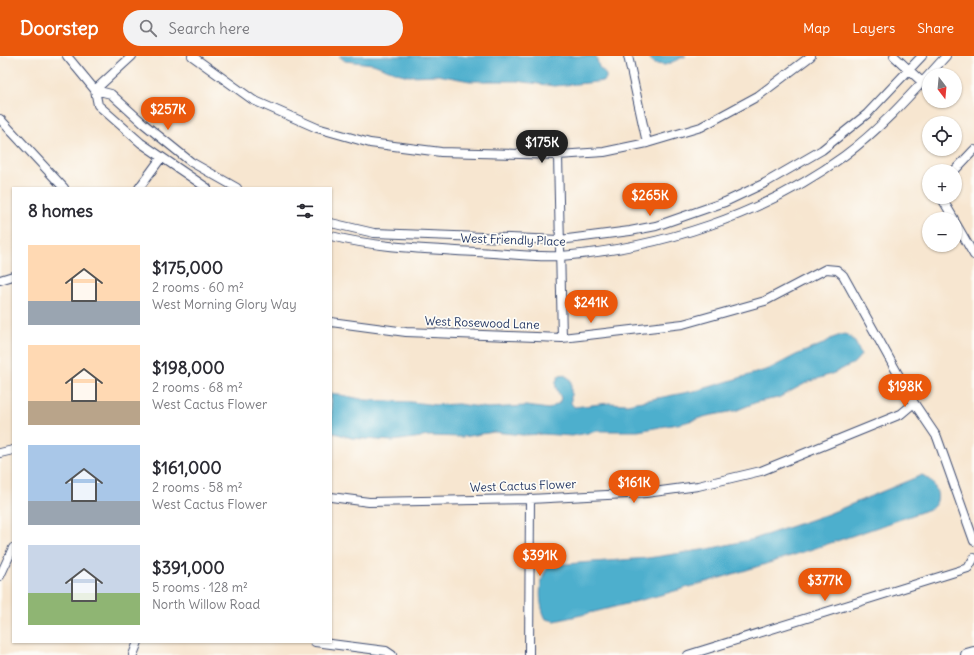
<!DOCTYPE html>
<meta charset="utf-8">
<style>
:root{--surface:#fff;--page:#f2f2f3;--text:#2b2b33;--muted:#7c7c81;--accent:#ea580c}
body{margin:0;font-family:Delius,sans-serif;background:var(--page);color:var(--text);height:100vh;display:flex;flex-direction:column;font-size:15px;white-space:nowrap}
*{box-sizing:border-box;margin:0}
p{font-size:13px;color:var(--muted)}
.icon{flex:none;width:22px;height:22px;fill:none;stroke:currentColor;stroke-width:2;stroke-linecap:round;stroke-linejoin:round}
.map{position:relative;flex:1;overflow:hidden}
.side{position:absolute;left:12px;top:131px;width:320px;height:456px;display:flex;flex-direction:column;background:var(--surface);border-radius:0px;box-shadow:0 1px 3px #0004}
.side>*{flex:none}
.needle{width:26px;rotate:164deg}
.fabs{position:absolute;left:922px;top:12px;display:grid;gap:8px}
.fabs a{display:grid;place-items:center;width:40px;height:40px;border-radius:50%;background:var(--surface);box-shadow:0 1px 3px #0004;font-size:20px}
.price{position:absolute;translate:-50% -34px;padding:0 9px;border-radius:14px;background:var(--accent);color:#fff;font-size:13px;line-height:26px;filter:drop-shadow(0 1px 2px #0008)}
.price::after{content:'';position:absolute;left:50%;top:24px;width:12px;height:9px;margin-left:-6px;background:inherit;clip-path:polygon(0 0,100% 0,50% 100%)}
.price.on{background:#222;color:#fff}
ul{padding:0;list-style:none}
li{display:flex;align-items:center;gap:12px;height:100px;padding:0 16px}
li span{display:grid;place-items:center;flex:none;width:112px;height:80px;border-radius:0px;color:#555}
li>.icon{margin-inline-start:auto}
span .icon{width:48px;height:48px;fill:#fffc;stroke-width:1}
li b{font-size:17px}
h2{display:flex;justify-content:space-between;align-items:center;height:48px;padding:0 16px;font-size:17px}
header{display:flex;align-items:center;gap:24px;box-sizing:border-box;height:56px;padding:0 20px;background:var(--accent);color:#fff}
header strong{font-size:19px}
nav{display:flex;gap:22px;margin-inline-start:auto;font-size:14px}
.search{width:280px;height:36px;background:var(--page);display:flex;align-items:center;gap:10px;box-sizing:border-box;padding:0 14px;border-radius:22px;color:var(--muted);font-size:15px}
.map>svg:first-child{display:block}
.water{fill:#4eafcd;stroke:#346f96}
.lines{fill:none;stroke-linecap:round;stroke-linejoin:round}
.street-casing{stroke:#3c4a6f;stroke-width:10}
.secondary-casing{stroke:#3c4a6f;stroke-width:14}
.street{stroke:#fff;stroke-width:8}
.secondary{stroke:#fff;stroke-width:12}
.labels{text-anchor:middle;stroke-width:3.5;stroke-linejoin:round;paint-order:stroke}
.street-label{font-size:12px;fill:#1b2f5e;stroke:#fdfcf7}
</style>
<header>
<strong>Doorstep</strong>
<div class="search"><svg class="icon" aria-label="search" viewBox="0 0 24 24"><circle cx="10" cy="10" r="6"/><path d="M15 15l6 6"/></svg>Search here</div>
<nav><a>Map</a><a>Layers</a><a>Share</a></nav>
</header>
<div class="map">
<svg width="974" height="599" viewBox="0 0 974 599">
<rect width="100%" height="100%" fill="#fdfcf7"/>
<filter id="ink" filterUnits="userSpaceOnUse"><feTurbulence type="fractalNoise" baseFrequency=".025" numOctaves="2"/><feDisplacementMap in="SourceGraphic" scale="8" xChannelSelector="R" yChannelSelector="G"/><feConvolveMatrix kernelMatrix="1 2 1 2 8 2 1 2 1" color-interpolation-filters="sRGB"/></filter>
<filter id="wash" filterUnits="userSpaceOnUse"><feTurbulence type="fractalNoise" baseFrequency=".012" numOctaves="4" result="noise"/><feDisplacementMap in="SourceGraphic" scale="16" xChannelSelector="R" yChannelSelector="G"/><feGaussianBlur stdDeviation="0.9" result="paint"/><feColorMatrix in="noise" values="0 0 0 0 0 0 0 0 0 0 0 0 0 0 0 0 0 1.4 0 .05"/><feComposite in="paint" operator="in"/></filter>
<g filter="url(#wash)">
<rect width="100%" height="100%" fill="#f7e6d0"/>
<path class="water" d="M 339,0 L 596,0 L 599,11 L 606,19 L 606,22 L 604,25 L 587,27 L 554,30 L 517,25 L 470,25 L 438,19 L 408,20 L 397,17 L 373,8 L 345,5 Z
M 648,0 L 686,0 L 665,9 L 654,8 Z
M 844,278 C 854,280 857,290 861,299 L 854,307 L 834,317 L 806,327 L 778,342 L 757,346 L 735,355 L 707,360 L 683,367 L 638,375 L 598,375 L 572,380 L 543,378 L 523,379 L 494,376 L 462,381 L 429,380 L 392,385 L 352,382 L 331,376 L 331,337 L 366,344 L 411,346 L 436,349 L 458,348 L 488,352 L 526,350 L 549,353 L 559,347 L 561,342 C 557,333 552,329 559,320 L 564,319 L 569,322 L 571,326 L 571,347 L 574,351 L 609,347 L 627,348 L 699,334 L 769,313 L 796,299 L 823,288 L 832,282 Z
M 922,419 C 935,424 945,445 930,453 C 807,496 683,537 555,565 L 546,563 C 538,550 537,517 552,509 L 648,502 L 708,493 L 754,483 L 828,458 Z"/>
</g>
<g filter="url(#ink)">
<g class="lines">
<g class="street-casing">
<path id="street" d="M 67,0 L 95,34 L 98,49 L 141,87 L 207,132
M 192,0 L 253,44 L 317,72 L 370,87 L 441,96 L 558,99 L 604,96 L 647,87 L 701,71 L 758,40 L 811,0
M 628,0 L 647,87
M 894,0 L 922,26
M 95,34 L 111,38 L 144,68 L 191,106 L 237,132
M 95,34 L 132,0
M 0,63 L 64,132
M 558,99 L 562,282
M 954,115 L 974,94
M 139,132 L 161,102
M 941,141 L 954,163
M 955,166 L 974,199
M 331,167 L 374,177 L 560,184 L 630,175 L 656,170 L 725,146 L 765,127 L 822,94 L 867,58 L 922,0
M 331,180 C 378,192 428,193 476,196 C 503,197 536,202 561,200 C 661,192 763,159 844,100 C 882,72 914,35 946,0
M 0,224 L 13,220
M 331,266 L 406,276 L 562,282 L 683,268 L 765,245 L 826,213 L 837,214 L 843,219 L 914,347 L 937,381 L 974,485
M 0,397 L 13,394
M 331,441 L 369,446 L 530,443 L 646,437 L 698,430 L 761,415 L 901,358 L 914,347
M 0,520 L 13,492
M 315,586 L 386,595 L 392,599
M 133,599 L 138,586
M 529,599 L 530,443
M 688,599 L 968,512 L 974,502"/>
</g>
<g class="secondary-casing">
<path id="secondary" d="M 967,599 L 974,597"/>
</g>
<use href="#street" class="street"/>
<use href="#secondary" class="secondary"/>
</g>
</g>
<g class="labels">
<g class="street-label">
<text transform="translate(513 184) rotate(2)" y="4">West Friendly Place</text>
<text transform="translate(482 267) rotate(2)" y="4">West Rosewood Lane</text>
<text transform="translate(523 430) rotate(-2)" y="4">West Cactus Flower</text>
</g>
</g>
</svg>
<div class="fabs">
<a><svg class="needle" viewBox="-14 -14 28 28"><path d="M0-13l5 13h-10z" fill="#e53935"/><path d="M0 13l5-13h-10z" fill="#7c7c81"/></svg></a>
<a><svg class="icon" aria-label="locate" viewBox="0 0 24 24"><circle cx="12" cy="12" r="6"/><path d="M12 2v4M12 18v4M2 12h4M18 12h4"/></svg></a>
<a>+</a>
<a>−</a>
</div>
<b class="price" style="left:168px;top:75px">$257K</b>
<b class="price on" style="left:542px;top:108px">$175K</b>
<b class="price" style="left:650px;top:161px">$265K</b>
<b class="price" style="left:591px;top:268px">$241K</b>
<b class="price" style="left:905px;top:352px">$198K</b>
<b class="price" style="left:634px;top:448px">$161K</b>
<b class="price" style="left:540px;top:521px">$391K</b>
<b class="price" style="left:825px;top:546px">$377K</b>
<section class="side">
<h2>8 homes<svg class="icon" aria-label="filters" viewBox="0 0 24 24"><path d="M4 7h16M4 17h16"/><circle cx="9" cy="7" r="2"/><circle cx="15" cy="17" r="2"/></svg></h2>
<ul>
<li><span style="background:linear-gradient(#ffd9b3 70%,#9aa5b1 0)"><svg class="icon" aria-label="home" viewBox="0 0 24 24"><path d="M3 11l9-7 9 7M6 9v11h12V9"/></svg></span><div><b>$175,000</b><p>2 rooms · 60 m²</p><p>West Morning Glory Way</p></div></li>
<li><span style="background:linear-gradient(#ffd9b3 70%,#b9a48a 0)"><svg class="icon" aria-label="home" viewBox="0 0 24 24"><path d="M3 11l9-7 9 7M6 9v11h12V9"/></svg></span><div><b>$198,000</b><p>2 rooms · 68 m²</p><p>West Cactus Flower</p></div></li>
<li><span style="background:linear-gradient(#a9c7e8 70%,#9aa5b1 0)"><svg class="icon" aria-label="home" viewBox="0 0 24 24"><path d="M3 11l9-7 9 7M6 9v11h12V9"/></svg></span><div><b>$161,000</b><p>2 rooms · 58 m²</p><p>West Cactus Flower</p></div></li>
<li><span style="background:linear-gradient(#c9d6e8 60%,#8fb573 0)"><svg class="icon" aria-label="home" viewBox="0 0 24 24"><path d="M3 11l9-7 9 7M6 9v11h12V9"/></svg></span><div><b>$391,000</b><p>5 rooms · 128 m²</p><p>North Willow Road</p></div></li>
</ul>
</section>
</div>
